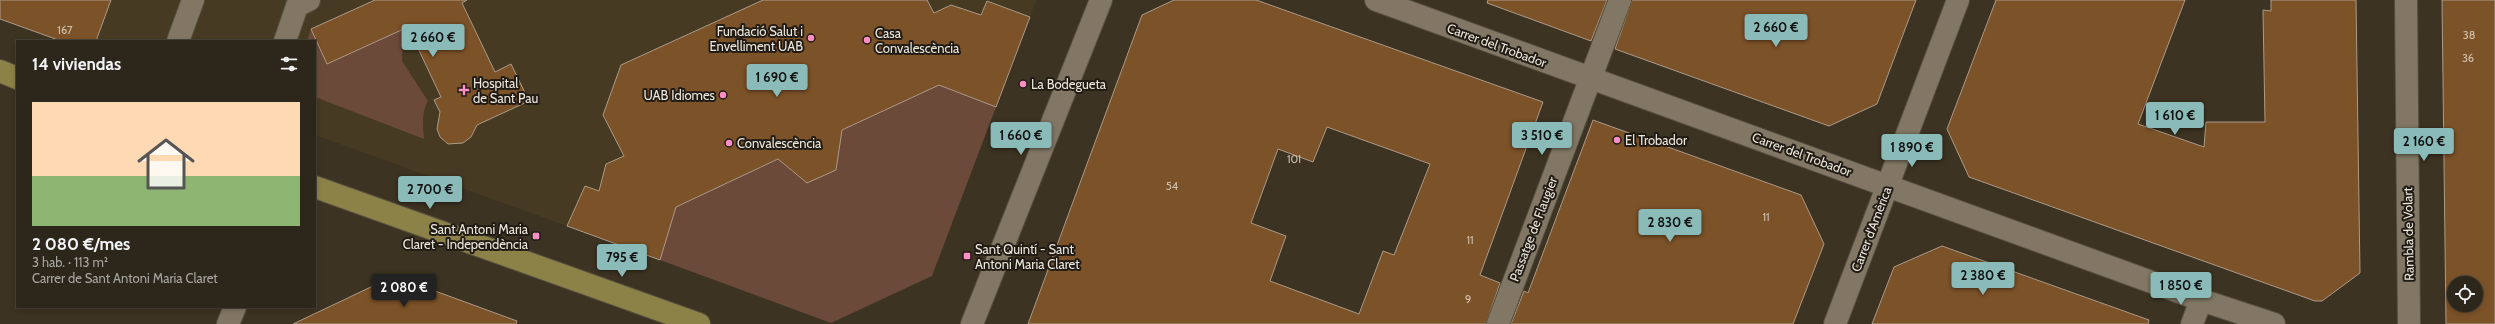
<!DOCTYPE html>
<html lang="es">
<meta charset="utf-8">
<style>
:root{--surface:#2d261a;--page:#393227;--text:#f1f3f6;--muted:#a7a5a2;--line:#484339;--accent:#8bbbb9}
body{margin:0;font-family:Cabin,sans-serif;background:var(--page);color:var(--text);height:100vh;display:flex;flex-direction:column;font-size:15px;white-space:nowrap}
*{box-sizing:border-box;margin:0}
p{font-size:13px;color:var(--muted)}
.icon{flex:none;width:22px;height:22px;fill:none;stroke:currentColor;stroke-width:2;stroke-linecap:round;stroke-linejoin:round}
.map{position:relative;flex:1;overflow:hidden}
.drawer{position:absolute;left:16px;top:40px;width:300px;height:268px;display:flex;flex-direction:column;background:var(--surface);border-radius:0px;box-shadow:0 2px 6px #0003,0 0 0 1px var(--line)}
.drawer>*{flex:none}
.controls{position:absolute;left:2447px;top:276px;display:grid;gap:8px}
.controls a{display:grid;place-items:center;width:36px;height:36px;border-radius:50%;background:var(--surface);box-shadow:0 2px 6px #0003,0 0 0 1px var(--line);font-size:20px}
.price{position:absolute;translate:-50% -34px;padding:0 9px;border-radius:4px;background:var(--accent);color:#111;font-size:13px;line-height:26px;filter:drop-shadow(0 1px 2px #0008)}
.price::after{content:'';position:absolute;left:50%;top:24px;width:12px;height:9px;margin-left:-6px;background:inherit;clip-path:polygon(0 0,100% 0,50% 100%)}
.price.active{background:#222;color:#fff}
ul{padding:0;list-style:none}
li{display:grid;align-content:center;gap:8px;height:212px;padding:0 16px}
li span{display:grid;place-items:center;height:124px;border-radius:0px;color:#555}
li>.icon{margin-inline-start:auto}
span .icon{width:72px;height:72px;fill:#fffc;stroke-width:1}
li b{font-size:17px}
h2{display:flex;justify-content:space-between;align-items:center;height:48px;padding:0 16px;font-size:17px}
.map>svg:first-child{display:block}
.built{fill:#463a22}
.green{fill:#6b4a3a}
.building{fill:#7c5228;stroke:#ac9a8a;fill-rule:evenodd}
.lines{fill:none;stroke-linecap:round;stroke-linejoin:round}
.minor-casing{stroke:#575040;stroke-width:24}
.major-casing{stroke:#575040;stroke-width:24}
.minor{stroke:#817764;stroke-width:22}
.major{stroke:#8c8147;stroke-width:22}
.poi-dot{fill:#fb8fc4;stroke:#201b14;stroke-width:1.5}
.labels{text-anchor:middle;stroke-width:4;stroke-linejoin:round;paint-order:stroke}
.number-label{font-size:11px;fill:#cfc0ae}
.poi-label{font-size:13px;fill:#ebe5da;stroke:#201b14;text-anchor:start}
.street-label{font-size:13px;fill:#ebe5da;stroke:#201b14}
</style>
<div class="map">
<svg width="2495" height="324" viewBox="0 0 2495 324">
<rect width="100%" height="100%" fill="#3c3322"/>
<path class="built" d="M 0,0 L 763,0 L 621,65 L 603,115 L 624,156 L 606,164 L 599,191 L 585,186 L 567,226 L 315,135 L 315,41 L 61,41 L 0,19 Z
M 927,0 L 1036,0 L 1030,17 L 987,1 L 981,15 L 934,13 Z"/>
<path class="green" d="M 403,28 L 402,61 L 428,101 C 421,114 423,125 424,139 L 315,97 L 315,41 L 307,41 L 311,29 L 327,64 Z
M 943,83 L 996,107 L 932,276 L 831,323 L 660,260 L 676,207 L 778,159 L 803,180 L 836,169 L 842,130 Z"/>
<path class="building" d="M 0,0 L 111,0 L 96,41 L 61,41 L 0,19 Z
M 375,0 L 467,0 L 462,3 L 495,72 L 511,64 L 529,101 L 477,125 L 471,137 L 463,143 L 448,144 L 440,137 L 437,129 L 440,112 L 434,100 L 441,97 L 408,27 L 327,64 L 311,29 Z
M 763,0 L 927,0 L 934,13 L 951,5 L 981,15 L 987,1 L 1030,17 L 996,107 L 939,85 L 842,130 L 836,170 L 807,183 L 778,159 L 676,207 L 660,260 L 567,226 L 585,186 L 599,191 L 606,164 L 624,156 L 603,115 L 621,65 Z
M 1174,0 L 1256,0 L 1543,102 L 1480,275 L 1500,283 L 1486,324 L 1028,324 L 1142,15 ZM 1327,127 L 1430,164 L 1394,255 L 1383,251 L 1359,314 L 1270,281 L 1286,236 L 1251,223 L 1278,149 L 1313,162 Z
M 1488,0 L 1607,0 L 1591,41 L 1487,3 Z
M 1632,0 L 1916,0 L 1877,104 L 1829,126 L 1615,49 Z
M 1996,0 L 2185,0 L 2138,124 L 2204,147 L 2206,122 L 2265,122 L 2263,10 L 2271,11 L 2271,0 L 2356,0 L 2360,273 L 2322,301 L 2315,301 L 1969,177 L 1947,129 Z
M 2442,0 L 2495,0 L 2495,324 L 2446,324 ZM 2454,283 L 2476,283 L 2476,305 L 2454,305 Z
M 1593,120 L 1801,195 L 1824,244 L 1793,324 L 1511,324 L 1524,291 L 1528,293 Z
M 1942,246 L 2149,320 L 2148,324 L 1872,324 L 1894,267 Z
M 394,276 L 517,321 L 516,324 L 293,324 Z"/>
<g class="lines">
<g class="minor-casing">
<path id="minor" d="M 1376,0 L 2201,300 L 2274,324
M 2406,0 L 2409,324
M 178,41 L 193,0
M 285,41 L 297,6 L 309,0
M 228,324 L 235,307
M 972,324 L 1101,0
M 1498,324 L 1620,0
M 1835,324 L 1958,0
M 2192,324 L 2201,300"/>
</g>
<g class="major-casing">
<path id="major" d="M 0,71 L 17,78
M 315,187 L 699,324"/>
</g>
<use href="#minor" class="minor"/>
<use href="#major" class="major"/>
</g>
<g class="poi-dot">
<circle cx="811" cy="38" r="4"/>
<circle cx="867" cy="40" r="4"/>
<circle cx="1023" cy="84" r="4"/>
<path d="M462 84h4v4h4v4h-4v4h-4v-4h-4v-4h4z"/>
<circle cx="723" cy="95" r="4"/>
<circle cx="1617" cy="140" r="4"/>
<circle cx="729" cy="143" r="4"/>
<rect x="532" y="232" width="8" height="8" rx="2"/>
<rect x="963" y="252" width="8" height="8" rx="2"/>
</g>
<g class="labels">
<g class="number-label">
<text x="65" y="34">167</text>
<text x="2469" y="39">38</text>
<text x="2468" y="62">36</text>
<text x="1294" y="163">10I</text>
<text x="1172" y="190">54</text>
<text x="1766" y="221">11</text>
<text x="1470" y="244">11</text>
<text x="1468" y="303">9</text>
</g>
<g class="poi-label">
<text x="803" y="36" text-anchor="end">Fundació Salut i<tspan x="803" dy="15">Envelliment UAB</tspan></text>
<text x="875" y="38">Casa<tspan x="875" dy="15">Convalescència</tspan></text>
<text x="473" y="88">Hospital<tspan x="473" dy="15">de Sant Pau</tspan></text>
<text x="1031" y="89">La Bodegueta</text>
<text x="715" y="100" text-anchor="end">UAB Idiomes</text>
<text x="1625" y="145">El Trobador</text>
<text x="737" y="148">Convalescència</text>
<text x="528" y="234" text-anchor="end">Sant Antoni Maria<tspan x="528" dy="15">Claret - Independència</tspan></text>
<text x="975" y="254">Sant Quintí - Sant<tspan x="975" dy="15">Antoni Maria Claret</tspan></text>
</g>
<g class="street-label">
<text transform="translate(1497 45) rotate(20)" y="5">Carrer del Trobador</text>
<text transform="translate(1802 154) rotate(20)" y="5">Carrer del Trobador</text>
<text transform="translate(1533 229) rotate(-69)" y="5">Passatge de Flaugier</text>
<text transform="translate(1871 229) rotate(-69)" y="5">Carrer d'Amèrica</text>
<text transform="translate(2408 234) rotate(-91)" y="5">Rambla de Volart</text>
</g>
</g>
</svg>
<div class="controls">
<a><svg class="icon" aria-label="locate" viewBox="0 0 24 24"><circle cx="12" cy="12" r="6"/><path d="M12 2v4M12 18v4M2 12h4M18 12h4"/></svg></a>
</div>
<b class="price" style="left:1776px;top:48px">2 660 €</b>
<b class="price" style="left:433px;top:58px">2 660 €</b>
<b class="price" style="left:777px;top:98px">1 690 €</b>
<b class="price" style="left:2175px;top:136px">1 610 €</b>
<b class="price" style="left:1021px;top:156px">1 660 €</b>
<b class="price" style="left:1542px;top:156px">3 510 €</b>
<b class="price" style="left:2424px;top:162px">2 160 €</b>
<b class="price" style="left:1912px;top:168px">1 890 €</b>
<b class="price" style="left:430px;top:210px">2 700 €</b>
<b class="price" style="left:1670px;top:243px">2 830 €</b>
<b class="price" style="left:622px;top:278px">795 €</b>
<b class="price" style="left:1983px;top:296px">2 380 €</b>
<b class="price" style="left:2181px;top:306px">1 850 €</b>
<b class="price active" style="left:404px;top:308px">2 080 €</b>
<section class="drawer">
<h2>14 viviendas<svg class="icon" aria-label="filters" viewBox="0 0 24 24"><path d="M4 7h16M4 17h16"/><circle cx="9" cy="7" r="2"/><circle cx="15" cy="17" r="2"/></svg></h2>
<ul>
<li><span style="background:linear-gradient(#ffd9b3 60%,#8fb573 0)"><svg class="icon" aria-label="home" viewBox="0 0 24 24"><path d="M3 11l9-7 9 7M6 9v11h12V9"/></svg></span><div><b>2 080 €/mes</b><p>3 hab. · 113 m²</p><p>Carrer de Sant Antoni Maria Claret</p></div></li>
</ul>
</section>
</div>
